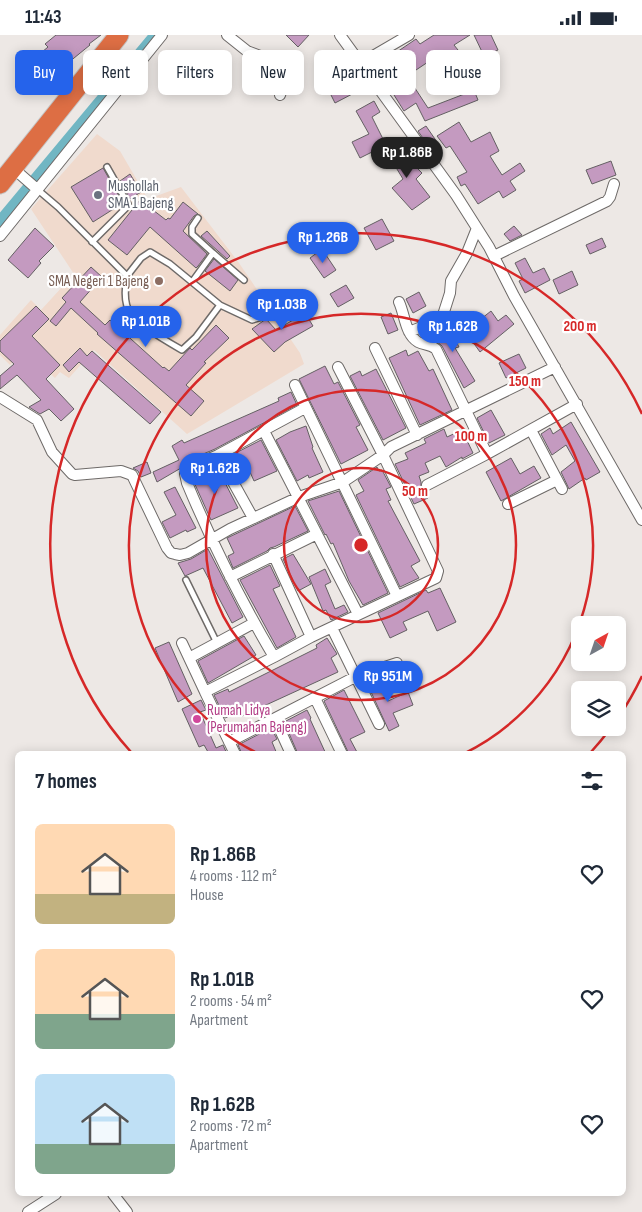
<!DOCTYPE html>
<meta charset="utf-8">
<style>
:root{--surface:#fff;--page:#f2f2f3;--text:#1f2937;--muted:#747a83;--accent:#2563eb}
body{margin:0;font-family:"Sofia Sans Condensed",sans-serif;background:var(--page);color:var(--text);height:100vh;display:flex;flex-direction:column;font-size:19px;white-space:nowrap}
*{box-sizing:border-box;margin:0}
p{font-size:16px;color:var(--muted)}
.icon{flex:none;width:28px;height:28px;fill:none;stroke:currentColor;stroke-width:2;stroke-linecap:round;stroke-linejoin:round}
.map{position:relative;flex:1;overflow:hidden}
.drawer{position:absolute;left:15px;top:716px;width:611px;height:445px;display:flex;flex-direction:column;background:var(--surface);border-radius:8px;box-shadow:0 2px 12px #0003}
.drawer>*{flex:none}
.guide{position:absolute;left:15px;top:15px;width:612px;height:45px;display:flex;gap:10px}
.needle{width:32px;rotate:40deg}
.tools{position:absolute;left:571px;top:581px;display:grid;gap:10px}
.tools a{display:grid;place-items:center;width:55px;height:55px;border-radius:8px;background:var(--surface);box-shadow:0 2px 12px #0003;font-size:25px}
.price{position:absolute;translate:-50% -42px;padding:0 11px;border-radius:18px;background:var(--accent);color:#fff;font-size:16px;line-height:32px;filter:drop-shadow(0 1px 2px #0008)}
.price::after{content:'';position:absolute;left:50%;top:30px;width:15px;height:11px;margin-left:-8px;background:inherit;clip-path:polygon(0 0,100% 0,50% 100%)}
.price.on{background:#222;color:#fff}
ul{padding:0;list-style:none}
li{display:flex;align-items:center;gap:15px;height:125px;padding:0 20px}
li span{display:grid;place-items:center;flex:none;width:140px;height:100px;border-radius:8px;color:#555}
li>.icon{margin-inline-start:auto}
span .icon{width:60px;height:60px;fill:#fffc;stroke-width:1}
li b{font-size:21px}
h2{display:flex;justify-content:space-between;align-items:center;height:60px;padding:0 20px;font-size:21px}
.pill{padding:0 18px;border-radius:8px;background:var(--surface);box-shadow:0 2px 12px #0003;font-size:18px;line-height:45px}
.pill.on{background:var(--accent);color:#fff}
.status{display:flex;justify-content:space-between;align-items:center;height:35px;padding:0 25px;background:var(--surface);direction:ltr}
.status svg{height:14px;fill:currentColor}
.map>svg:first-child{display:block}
.education{fill:#f0dacd}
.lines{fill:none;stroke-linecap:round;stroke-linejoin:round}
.canal{stroke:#71b6c3;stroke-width:11}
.building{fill:#c49ac0;stroke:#646063}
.lane-casing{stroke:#6e6a68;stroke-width:8}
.street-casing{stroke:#6e6a68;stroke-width:12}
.highway-casing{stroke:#c4c4c4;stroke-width:21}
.lane{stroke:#fff;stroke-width:5}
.street{stroke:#fff;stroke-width:10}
.highway{stroke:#dd6e44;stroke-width:19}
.ring{fill:none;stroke:#d62828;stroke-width:2.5}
.worship-dot{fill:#6b7280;stroke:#fff;stroke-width:2}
.education-dot{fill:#8d6e63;stroke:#fff;stroke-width:2}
.hotel-dot{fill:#d1479c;stroke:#fff;stroke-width:2}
.labels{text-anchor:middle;stroke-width:4.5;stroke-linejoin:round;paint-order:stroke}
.worship-label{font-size:15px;fill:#5b616d;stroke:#fff;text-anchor:start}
.education-label{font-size:15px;fill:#785e54;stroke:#fff;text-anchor:end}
.hotel-label{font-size:15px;fill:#b23c85;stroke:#fff;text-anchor:start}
.centre{fill:#d62828;stroke:#fff;stroke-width:2.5}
.ring-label{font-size:15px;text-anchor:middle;font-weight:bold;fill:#d62828;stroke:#fff;stroke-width:4.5;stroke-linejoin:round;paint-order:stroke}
</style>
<div class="status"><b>11:43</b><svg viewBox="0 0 49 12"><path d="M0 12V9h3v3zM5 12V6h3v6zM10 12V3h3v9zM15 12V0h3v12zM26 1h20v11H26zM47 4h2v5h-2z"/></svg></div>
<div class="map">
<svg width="642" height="1177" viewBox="0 0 642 1177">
<rect width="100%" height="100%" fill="#ede8e5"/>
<path class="education" d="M 97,99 L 120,116 L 148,164 L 181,152 L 239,228 L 300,318 L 304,329 L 187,399 L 94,315 L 69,343 L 60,337 L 55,343 L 25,316 L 10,330 L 0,320 L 0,300 L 31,265 L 41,275 L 74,239 L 31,174 Z"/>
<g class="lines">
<path class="canal" d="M 0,186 L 155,0"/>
</g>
<path class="building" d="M 56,0 L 101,0 L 89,9 L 90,10 L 63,32 L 62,30 L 44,44 L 30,27 L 48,12 L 45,9 Z
M 286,0 L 309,0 L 298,12 Z
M 434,0 L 470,0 L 454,10 L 458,15 L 446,23 L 443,17 L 407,41 L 428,73 L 467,58 L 464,51 L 471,48 L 478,65 L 425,86 L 416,68 L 404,76 L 394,60 L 403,54 L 394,41 L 383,47 L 371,31 L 394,19 L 416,4 L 420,9 Z
M 474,0 L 491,0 L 498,15 L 484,21 Z
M 350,40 L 358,56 L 335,68 L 327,52 Z
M 374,66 L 380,77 L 372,82 L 386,110 L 360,123 L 352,107 L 369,99 L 356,76 Z
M 459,87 L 471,107 L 490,97 L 499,116 L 490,121 L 502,140 L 520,128 L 525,136 L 510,146 L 516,155 L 503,163 L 499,156 L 478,169 L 465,149 L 461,151 L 457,142 L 467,137 L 450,111 L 446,113 L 437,101 Z
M 426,91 L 437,107 L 429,112 L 418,96 Z
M 399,108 L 410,126 L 422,138 L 416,144 L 430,162 L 412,175 L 392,153 L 403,144 L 386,116 Z
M 611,126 L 616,140 L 592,149 L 586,135 Z
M 103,133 L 123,168 L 93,187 L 71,152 Z
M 130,139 L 141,157 L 130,164 L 120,146 Z
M 140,165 L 166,185 L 168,183 L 170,184 L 183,167 L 198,179 L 194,181 L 183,196 L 207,219 L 198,231 L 196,233 L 150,192 L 127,220 L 108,205 Z
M 382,184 L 394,206 L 376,215 L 364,193 Z
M 514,191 L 522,200 L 510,206 L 504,199 Z
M 35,193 L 54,211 L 39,226 L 41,228 L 28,243 L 8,225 Z
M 207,196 L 230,221 L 227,224 L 201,201 Z
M 602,203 L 606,212 L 590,219 L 586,210 Z
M 322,214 L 336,235 L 324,243 L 310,223 Z
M 525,223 L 533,238 L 544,233 L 550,245 L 525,258 L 519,246 L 523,244 L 515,228 Z
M 214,224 L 238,245 L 230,256 L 205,236 Z
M 91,232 L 102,242 L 80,267 L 105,290 L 110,285 L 163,333 L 164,332 L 169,336 L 190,313 L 192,315 L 216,290 L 229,303 L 204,327 L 206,328 L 186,350 L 204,366 L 191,381 L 97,299 L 98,298 L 71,273 L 56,291 L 50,286 L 66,267 L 62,263 Z
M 572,236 L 578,250 L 559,259 L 553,245 Z
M 346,250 L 354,263 L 338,272 L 330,259 Z
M 419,257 L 426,271 L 413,278 L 406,264 Z
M 36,271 L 49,284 L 32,301 L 60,330 L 46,344 L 74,374 L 61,386 L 49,374 L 40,379 L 29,372 L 41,365 L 17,340 L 0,354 L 0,341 L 14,329 L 0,316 L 0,306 Z
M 491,276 L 498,286 L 506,280 L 514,289 L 480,317 L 462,292 L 473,284 L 476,288 Z
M 305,278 L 313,291 L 285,307 L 274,317 L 252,294 L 266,284 L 276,295 Z
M 391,278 L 398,295 L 388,299 L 381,282 Z
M 446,287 L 459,312 L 455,313 L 475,346 L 464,353 L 442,311 L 435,305 L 431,296 Z
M 80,313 L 87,321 L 92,316 L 161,377 L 150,389 L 79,327 L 69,337 L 63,330 Z
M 406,315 L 408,321 L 418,316 L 429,336 L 433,334 L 452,375 L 420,390 L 389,323 Z
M 519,319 L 526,333 L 506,343 L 499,328 Z
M 325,331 L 334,349 L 338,347 L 360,390 L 356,392 L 368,415 L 341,429 L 299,344 Z
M 376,334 L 406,393 L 383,405 L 350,341 L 360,336 L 362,341 Z
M 291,357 L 297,370 L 215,414 L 189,425 L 181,433 L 157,447 L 153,437 L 179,425 L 172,411 L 182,405 L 184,408 L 279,366 L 278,363 Z
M 491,375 L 505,400 L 489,408 L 477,383 Z
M 571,387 L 600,437 L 586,445 L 585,443 L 569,454 L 561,437 L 575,426 L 566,410 L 552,420 L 541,399 L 550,393 L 553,399 Z
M 306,391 L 313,412 L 312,413 L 323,437 L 309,443 L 308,440 L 297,446 L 276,405 L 290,397 Z
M 444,394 L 447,402 L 462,395 L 473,418 L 462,424 L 462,422 L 446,432 L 440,421 L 425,428 L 429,437 L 419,441 L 421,447 L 421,453 L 425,456 L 428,463 L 414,469 L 395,429 L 408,424 L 405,418 L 426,408 L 424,404 Z
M 261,405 L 277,436 L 254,446 L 250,437 L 238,442 L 228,422 Z
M 511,423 L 520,439 L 534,431 L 541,443 L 501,466 L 486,437 Z
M 147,427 L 151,438 L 141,442 L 138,436 L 133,433 Z
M 377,432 L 379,436 L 382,435 L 391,452 L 386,454 L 391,465 L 388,466 L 420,526 L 411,531 L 419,543 L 400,552 L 356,460 L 364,456 L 358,445 Z
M 218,434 L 238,473 L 211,485 L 193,445 Z
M 175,452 L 196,493 L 187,497 L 186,495 L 170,503 L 162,487 L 176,480 L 164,457 Z
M 339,456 L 388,558 L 363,570 L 349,546 L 333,508 L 331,509 L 326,499 L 325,500 L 308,466 Z
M 295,471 L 308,496 L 274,512 L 270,513 L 267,516 L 233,533 L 228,521 L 234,518 L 227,503 Z
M 208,514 L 243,582 L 232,588 L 203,533 L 185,541 L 178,528 L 191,524 Z
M 293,519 L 311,549 L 298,556 L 283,524 Z
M 270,530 L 280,551 L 273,554 L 296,602 L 277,613 L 240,545 Z
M 325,534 L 331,547 L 325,550 L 335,574 L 344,570 L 348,577 L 331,585 L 326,575 L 323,576 L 309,542 Z
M 440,553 L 456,587 L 437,596 L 428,576 L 403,587 L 407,595 L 390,603 L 378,578 L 426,555 L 428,558 Z
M 244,601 L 256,620 L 208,648 L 198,626 Z
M 327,603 L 337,619 L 331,623 L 338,637 L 242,681 L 240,676 L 225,683 L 214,660 L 228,654 L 229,657 L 317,613 L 316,610 Z
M 169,607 L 192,659 L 178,667 L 155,613 Z
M 377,642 L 388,666 L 408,657 L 413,670 L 393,678 L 399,691 L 389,696 L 366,646 Z
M 344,655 L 365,697 L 350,704 L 358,719 L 349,719 L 324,666 Z
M 201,665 L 206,675 L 200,677 L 216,713 L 223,710 L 227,719 L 204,719 L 208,717 L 204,710 L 199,712 L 182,674 Z
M 307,675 L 311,683 L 310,684 L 326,719 L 298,719 L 284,687 Z
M 271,693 L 277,704 L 272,707 L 277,719 L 242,719 L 238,710 Z"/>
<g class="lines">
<g class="lane-casing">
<path id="lane" d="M 38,155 L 58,172 L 127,241 C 125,252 123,269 131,279 C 141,292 168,307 182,315 L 196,302 L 220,270 L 170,229 L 150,217 L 141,223 L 127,241
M 92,207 L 126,173 L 128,169 L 107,132
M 213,218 L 244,245
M 192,247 L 213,218 L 192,199 L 192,192 L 198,183
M 220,270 L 252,285 L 262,282 L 267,276
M 186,545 L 217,608"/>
</g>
<g class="street-casing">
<path id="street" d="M 227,0 L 247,16 L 263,22 L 268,28 L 273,43 L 280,50 L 282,54 L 280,60
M 340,0 L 456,160 L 489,212 L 514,261 L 642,485
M 361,28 L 409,0
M 13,133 L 38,155
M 0,201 L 162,0
M 494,221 L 607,166 L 610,162 L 614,149
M 399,267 C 405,280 405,299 418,307 C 424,310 430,309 436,314 L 487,419 L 577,369
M 409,297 L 434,287 L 443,280 L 450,258 L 451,246 L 467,218 L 477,193
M 375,313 L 417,400
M 295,350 L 397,561
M 0,362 L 37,385 L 52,417 L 72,439 L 75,440 L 121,436 L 132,440 L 167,513 L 171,518 L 175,519 L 180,520 L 188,518 L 230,494 L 299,462 L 343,447 L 383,420 L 391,412 L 555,332
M 531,395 L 562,454
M 264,396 L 358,579
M 218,420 L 192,431 L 185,439 L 187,448 C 212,508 241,566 274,622 L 311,602 L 436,543 L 438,536 L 383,420 L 338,332
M 427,450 L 487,419
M 508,469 L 557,445
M 253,483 L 218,420 L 305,373
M 273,519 L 311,602
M 230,542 L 317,499
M 332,593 L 379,689
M 182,608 L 205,657 L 274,622
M 189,623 L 254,588
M 205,657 L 235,719
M 315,663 L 342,719
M 275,684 L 291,719
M 229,707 L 357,641 L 397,628
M 113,1159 L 127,1177
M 28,1177 L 56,1159"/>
</g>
<g class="highway-casing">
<path id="highway" d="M 0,149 L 119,0"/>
</g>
<use href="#lane" class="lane"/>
<use href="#street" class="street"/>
<use href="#highway" class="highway"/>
</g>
<g class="ring">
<circle cx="361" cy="510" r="77"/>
<circle cx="361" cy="510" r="155"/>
<path d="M259 719A232 232 0 1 1 463 719"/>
<path d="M642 641A310 310 0 0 1 618 683M610 694A310 310 0 0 1 591 717M131 717A310 310 0 1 1 642 379"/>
</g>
<circle class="worship-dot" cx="98" cy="160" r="5"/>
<circle class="education-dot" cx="159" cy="246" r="5"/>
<circle class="hotel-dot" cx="197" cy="684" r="5"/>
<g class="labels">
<g class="worship-label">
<text x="108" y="156">Mushollah<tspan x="108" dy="17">SMA 1 Bajeng</tspan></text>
</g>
<g class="education-label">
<text x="149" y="251">SMA Negeri 1 Bajeng</text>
</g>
<g class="hotel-label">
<text x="207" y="680">Rumah Lidya<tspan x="207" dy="17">(Perumahan Bajeng)</tspan></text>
</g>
</g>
<circle cx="361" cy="510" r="8" class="centre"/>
<g class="ring-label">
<text x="580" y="296">200 m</text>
<text x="525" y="351">150 m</text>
<text x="471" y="406">100 m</text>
<text x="415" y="461">50 m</text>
</g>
</svg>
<div class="tools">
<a><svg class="needle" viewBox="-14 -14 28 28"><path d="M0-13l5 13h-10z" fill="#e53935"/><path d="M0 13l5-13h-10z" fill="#747a83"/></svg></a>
<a><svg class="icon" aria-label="layers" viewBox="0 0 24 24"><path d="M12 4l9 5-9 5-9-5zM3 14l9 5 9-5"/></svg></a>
</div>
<b class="price on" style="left:407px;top:144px">Rp 1.86B</b>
<b class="price" style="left:323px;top:229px">Rp 1.26B</b>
<b class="price" style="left:282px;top:296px">Rp 1.03B</b>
<b class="price" style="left:146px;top:313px">Rp 1.01B</b>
<b class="price" style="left:453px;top:318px">Rp 1.62B</b>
<b class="price" style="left:215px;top:460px">Rp 1.62B</b>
<b class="price" style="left:388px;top:668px">Rp 951M</b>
<div class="guide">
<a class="pill on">Buy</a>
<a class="pill">Rent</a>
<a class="pill">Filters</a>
<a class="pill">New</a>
<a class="pill">Apartment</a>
<a class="pill">House</a>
</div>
<section class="drawer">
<h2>7 homes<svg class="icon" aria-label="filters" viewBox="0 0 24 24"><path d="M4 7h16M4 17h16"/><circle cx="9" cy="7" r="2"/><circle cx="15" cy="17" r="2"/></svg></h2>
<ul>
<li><span style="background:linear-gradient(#ffd9b3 70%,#c2b280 0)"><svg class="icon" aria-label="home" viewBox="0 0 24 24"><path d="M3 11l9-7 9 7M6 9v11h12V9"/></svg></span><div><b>Rp 1.86B</b><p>4 rooms · 112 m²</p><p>House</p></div><svg class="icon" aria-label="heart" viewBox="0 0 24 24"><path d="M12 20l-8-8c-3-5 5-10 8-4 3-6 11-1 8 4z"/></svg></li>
<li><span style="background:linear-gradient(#ffd9b3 65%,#7fa58c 0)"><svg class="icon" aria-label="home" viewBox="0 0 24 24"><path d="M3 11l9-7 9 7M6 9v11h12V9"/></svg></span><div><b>Rp 1.01B</b><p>2 rooms · 54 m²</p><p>Apartment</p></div><svg class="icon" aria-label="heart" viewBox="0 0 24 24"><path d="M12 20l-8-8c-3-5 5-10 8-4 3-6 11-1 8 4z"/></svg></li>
<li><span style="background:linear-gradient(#bfe0f5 70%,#7fa58c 0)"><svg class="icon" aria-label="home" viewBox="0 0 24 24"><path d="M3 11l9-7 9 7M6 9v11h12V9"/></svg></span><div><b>Rp 1.62B</b><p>2 rooms · 72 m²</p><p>Apartment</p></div><svg class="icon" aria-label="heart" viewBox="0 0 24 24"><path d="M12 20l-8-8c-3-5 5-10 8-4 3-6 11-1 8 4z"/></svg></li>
</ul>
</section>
</div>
